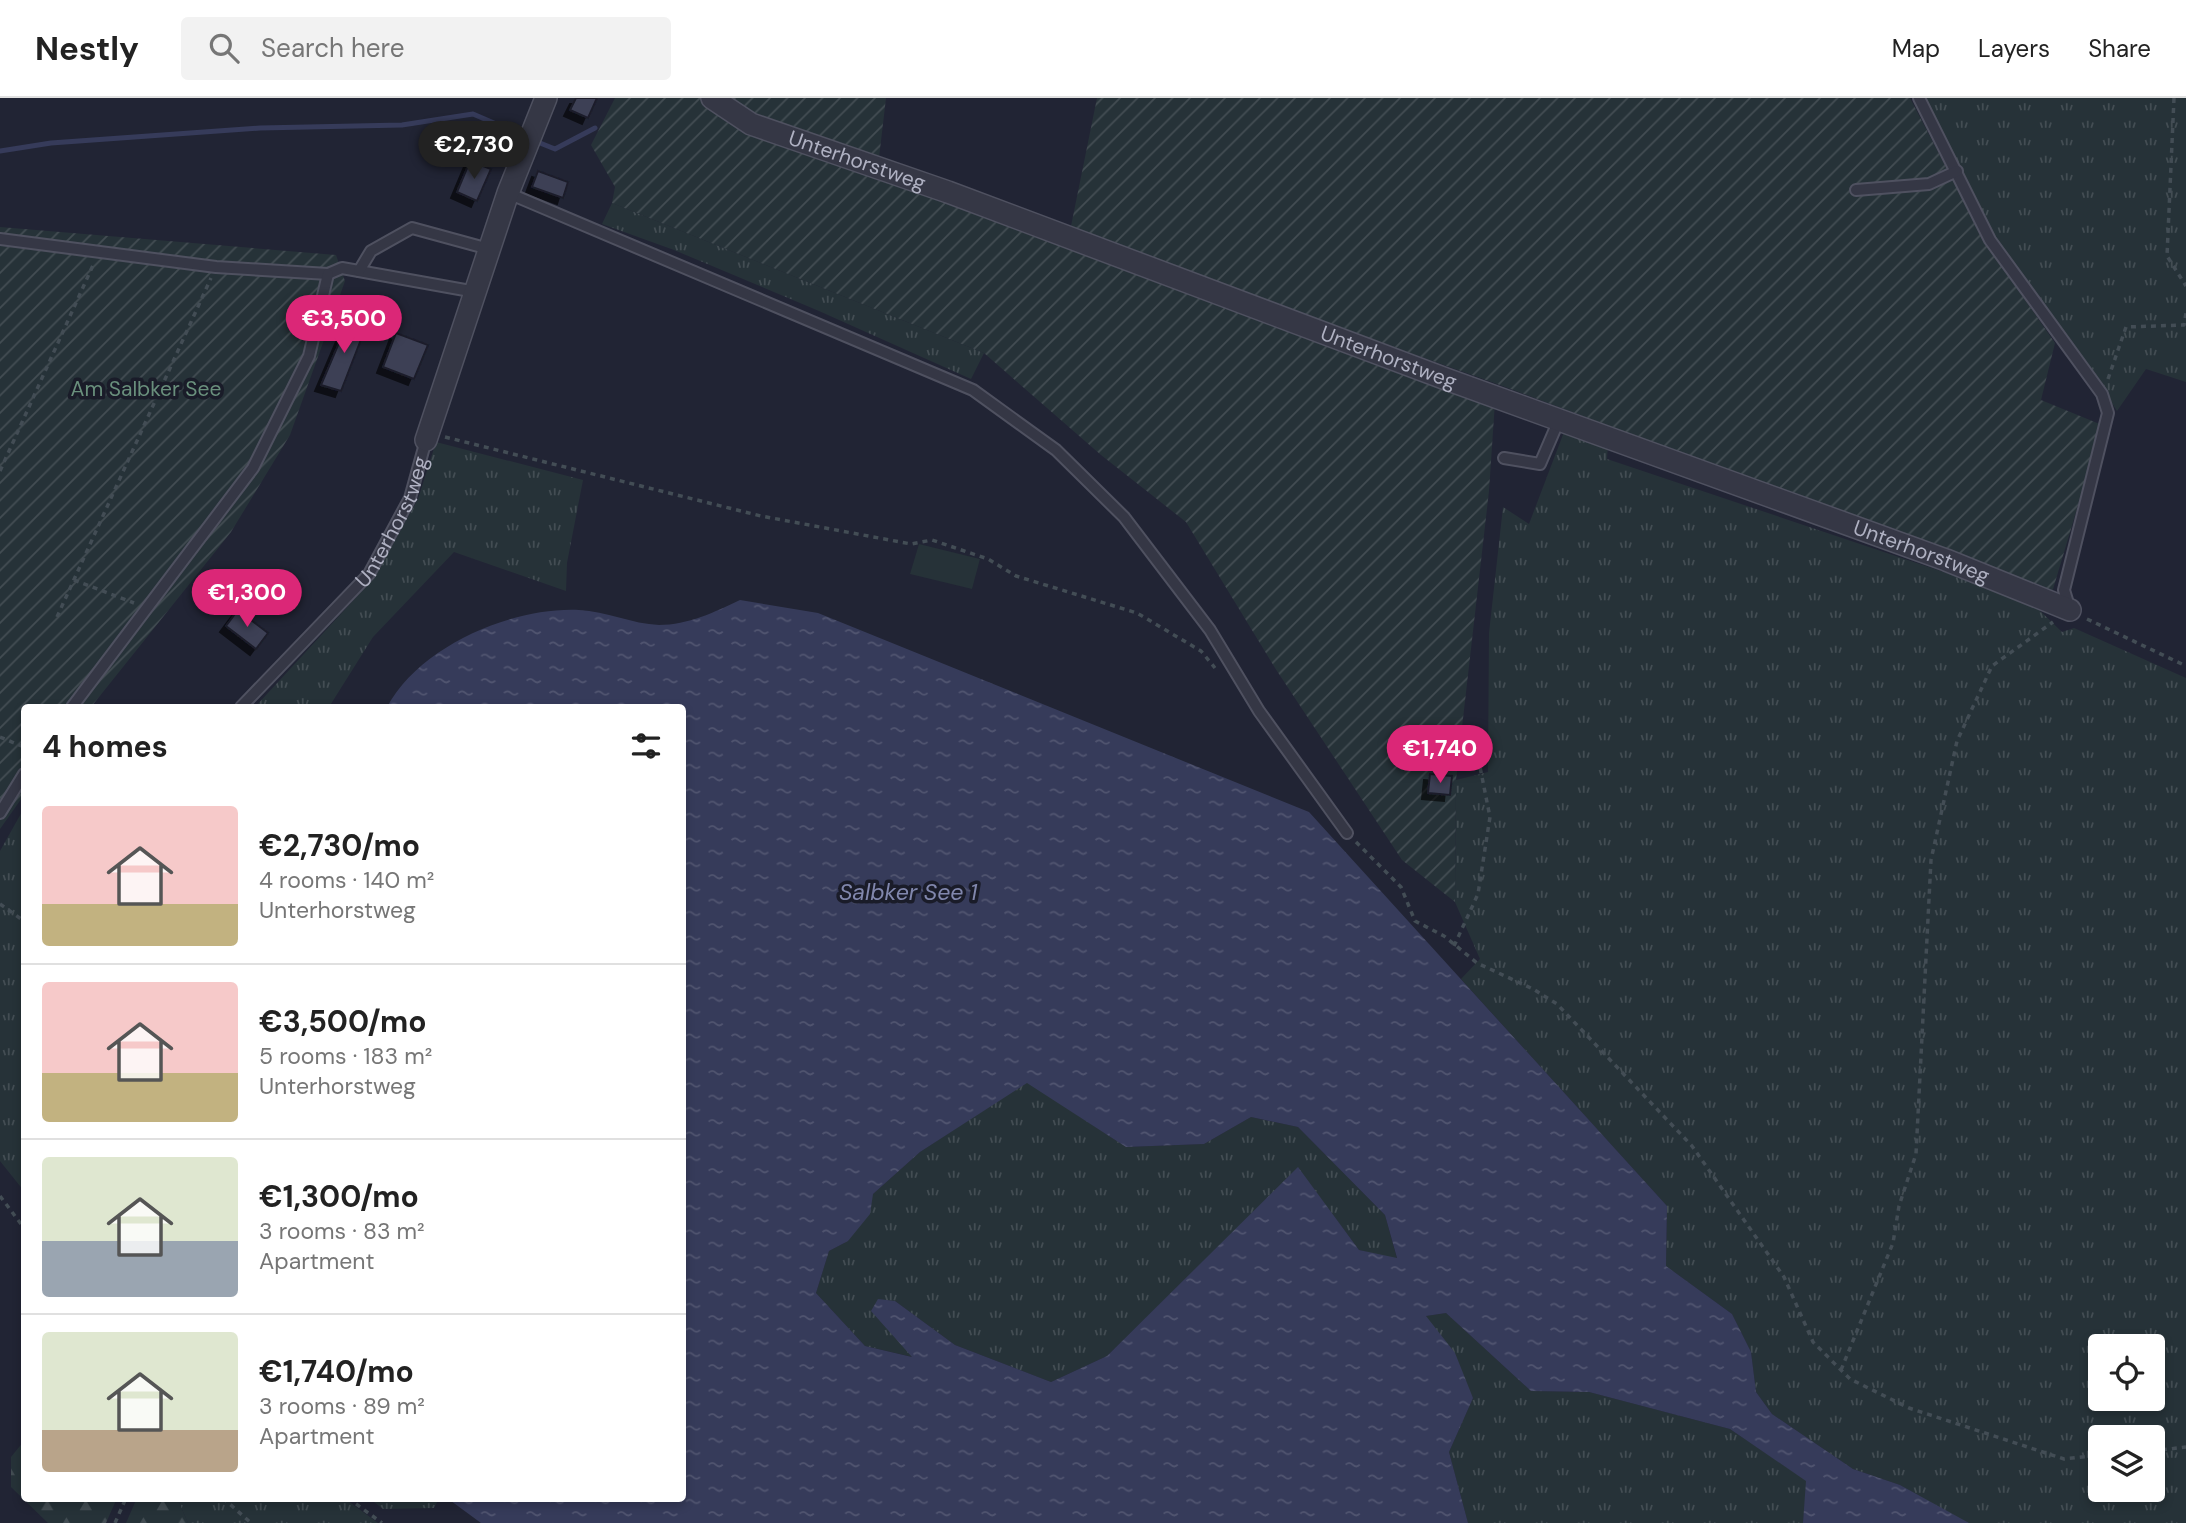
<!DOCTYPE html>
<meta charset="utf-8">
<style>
:root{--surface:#fff;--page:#f2f2f2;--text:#222;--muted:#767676;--line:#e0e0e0;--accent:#db2777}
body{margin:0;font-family:"DM Sans",sans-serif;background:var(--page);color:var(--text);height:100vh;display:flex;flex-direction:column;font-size:26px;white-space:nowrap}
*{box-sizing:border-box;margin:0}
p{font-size:23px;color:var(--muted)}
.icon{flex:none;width:38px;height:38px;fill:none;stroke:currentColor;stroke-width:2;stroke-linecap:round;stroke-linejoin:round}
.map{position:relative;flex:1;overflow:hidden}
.drawer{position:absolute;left:21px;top:606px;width:665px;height:798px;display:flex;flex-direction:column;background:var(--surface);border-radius:7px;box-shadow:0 4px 10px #0003}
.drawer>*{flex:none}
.buttons{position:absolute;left:2088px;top:1236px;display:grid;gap:14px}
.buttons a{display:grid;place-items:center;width:77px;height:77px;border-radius:7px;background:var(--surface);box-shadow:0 4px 10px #0003;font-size:35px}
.price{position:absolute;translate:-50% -60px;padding:0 16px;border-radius:24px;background:var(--accent);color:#fff;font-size:23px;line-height:46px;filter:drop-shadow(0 2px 4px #0008)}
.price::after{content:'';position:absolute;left:50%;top:42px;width:21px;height:16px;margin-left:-10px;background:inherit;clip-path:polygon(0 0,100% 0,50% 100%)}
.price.selected{background:#222;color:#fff}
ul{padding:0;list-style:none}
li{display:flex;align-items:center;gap:21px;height:175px;padding:0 21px}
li+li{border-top:2px solid var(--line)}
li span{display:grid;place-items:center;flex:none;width:196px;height:140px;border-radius:7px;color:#555}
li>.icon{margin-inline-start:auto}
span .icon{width:84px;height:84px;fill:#fffc;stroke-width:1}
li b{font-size:30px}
h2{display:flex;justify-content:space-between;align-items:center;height:84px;padding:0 21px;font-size:30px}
header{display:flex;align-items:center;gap:42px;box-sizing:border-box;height:98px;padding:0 35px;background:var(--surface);border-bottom:2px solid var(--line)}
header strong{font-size:33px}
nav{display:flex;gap:38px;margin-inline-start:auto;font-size:24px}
.search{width:490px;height:63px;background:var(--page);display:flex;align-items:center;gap:18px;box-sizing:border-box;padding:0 24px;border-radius:7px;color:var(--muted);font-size:26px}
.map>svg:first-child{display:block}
.grass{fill:url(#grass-tufts);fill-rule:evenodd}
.forest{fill:url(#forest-firs)}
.garden{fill:url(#garden-furrows)}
.pitch{fill:#263238}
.water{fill:url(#water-ripples);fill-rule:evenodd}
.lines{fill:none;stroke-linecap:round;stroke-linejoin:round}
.stream{stroke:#363b5a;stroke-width:5}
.building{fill:#3e4155;stroke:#1c1e2b;stroke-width:2;filter:url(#shadow)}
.lane-casing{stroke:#4f5160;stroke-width:14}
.street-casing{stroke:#4f5160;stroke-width:24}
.path{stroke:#434d55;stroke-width:3.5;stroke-dasharray:5 5;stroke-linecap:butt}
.lane{stroke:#353745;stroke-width:10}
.street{stroke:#353745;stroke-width:21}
.labels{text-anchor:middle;stroke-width:7;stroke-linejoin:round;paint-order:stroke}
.street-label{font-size:21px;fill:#afb1c2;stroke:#1a1c29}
.park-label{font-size:21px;fill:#698f7c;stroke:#1a1c29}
.water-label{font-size:23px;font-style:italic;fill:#8187ad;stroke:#1a1c29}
</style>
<header>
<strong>Nestly</strong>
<div class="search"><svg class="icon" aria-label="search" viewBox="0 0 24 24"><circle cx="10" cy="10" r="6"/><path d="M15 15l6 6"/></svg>Search here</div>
<nav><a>Map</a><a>Layers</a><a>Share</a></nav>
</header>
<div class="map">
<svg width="2186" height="1425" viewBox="0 0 2186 1425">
<defs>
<pattern id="grass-tufts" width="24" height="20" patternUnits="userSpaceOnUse" patternTransform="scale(1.75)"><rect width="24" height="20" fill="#263238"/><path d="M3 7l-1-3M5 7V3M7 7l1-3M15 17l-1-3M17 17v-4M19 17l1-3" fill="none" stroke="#434d53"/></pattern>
<pattern id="forest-firs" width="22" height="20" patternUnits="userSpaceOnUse" patternTransform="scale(1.75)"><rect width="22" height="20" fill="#263238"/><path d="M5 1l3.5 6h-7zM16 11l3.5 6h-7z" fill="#434d53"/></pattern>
<pattern id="garden-furrows" width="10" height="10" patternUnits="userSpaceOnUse" patternTransform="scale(1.75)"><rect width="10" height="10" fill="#263238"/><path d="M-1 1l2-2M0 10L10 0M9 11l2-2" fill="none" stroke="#434d53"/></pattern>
<pattern id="water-ripples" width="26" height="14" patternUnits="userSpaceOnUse" patternTransform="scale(1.75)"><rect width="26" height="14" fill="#363b5a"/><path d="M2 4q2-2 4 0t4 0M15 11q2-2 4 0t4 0" fill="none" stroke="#515570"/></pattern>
<filter id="shadow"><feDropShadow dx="-6" dy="6" stdDeviation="0" flood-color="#0009"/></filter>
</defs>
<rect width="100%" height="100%" fill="#212434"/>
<path class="grass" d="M 1923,0 L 2186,0 L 2186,284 L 2146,271 L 2117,313 L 2069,240 L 1998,149 Z
M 612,105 L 984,255 L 971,281 L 819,213 L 674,152 L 602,126 Z
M 1564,334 L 1608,346 L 1607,361 L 2030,503 L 2062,534 L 2074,530 L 2186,580 L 2186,1425 L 1966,1425 L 1900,1387 L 1853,1371 L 1772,1316 L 1756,1294 L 1751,1254 L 1732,1216 L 1666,1168 L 1667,1108 L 1461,881 L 1480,861 L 1455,804 L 1456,682 L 1488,674 L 1489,535 L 1503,409 L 1529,426 ZM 2100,1248 L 2152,1248 L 2152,1300 L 2100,1300 ZM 2100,1339 L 2152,1339 L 2152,1391 L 2100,1391 Z
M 436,344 L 583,382 L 567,465 L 566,493 L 454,454 L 373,539 L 329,609 L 255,609 L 374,480 L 418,401 Z
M 23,712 L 24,713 L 24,1093 L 0,1063 L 0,753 Z
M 1027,984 L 1126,1049 L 1204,1046 L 1251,1019 L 1298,1029 L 1385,1117 L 1397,1161 L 1359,1152 L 1298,1070 L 1107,1258 L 1051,1284 L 955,1247 L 895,1203 L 913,1259 L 865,1248 L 816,1195 L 829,1153 L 848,1143 L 873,1096 L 920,1054 Z
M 1446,1215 L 1531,1293 L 1589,1294 L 1730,1331 L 1807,1383 L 1803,1425 L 1468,1425 L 1449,1354 L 1473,1300 L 1426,1218 Z
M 177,1400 L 344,1400 L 378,1425 L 188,1425 Z
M 369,1400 L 439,1400 L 434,1410 L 383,1411 Z"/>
<path class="forest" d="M 24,1343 L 24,1400 L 117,1400 L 106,1425 L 48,1425 L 11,1389 L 11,1359 Z
M 137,1400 L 177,1400 L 188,1425 L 126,1425 Z"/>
<path class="garden" d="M 615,0 L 700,0 L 705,7 L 1495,304 L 1489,393 L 1456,682 L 1455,804 L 1402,762 L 1275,570 L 1186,424 L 1101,357 L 984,255 L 612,105 L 615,89 L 591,47 Z
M 729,0 L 886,0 L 879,60 L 757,18 Z
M 1097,0 L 1910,0 L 1985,144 L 2055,245 L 2041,302 L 2102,327 L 2051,498 L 1943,453 L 1497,286 L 1070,133 Z
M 0,129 L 336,157 L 345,183 L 290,337 L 231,434 L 91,609 L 24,609 L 24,697 L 0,731 Z"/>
<path class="pitch" d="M 919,446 L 980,461 L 972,491 L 910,476 Z"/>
<path class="water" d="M 740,502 L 818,515 L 1309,714 L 1667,1108 L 1666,1168 L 1732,1216 L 1751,1254 L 1756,1294 L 1772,1316 L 1853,1371 L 1900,1387 L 1969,1425 L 1803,1425 L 1806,1383 L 1730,1331 L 1589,1294 L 1531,1293 L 1446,1215 L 1426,1218 L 1455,1255 L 1473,1300 L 1449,1354 L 1468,1425 L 481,1425 L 447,1400 L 682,1400 L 682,609 L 387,609 C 420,548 511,509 579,512 C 606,513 632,526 659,527 C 688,527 715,514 740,502 ZM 1027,985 L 1126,1049 L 1204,1046 L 1251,1019 L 1298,1029 L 1385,1117 L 1397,1160 L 1359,1152 L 1298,1069 L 1107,1258 L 1051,1284 L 955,1247 L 895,1203 L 878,1201 L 871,1213 L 912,1259 L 865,1248 L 816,1195 L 829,1153 L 848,1143 L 870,1116 L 873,1096 L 920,1054 Z"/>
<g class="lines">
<path class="stream" d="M 535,43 L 555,51 L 595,30
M 0,53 L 51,45 L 260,30 L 402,27 L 473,16 L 526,39"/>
</g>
<path class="building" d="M 576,0 L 597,0 L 588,20 L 570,12 Z
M 470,63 L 491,71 L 477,103 L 457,94 Z
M 538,73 L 568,84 L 563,100 L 532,89 Z
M 350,219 L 367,226 L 341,293 L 321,287 Z
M 396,235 L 428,247 L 414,281 L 383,269 Z
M 238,512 L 268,535 L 256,551 L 226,528 Z
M 1430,676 L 1452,678 L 1450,697 L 1428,695 Z"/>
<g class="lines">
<g class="lane-casing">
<g id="lane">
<path d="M 1919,0 L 1990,142 L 2102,296 L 2108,315 L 2064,492 L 2070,512"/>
<path d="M 1856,92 L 1929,86 L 1957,73"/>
<path d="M 508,95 L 973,292 L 1056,352 L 1124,419 L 1210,532 L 1259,613 L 1347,735"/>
<path d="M 0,141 L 216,169 L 328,176 L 342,170 L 476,194"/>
<path d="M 359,173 L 371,153 L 412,130 L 489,151"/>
<path d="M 1504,360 L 1540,366 L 1559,322"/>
<path d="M 72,609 L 253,370 L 309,258 L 328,176"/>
<path id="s1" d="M 241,609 L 369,476 L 410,400 L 426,342"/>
<path d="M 0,715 L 24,676"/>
</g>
</g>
<g class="street-casing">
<g id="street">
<path id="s2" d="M 712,0 L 751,26 L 948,94 L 1446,281 L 1946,462 L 2070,512"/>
<path d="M 426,342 L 508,95 L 546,0"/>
</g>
</g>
<path class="path" d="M 2174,0 L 2167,158 L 2186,188
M 2108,281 L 2126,229 L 2184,227 L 2186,215
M 445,339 L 761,418 L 911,446 L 932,442 L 988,461 L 1016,478 L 1137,515 L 1201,553 L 1215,570
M 0,373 L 94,165
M 74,482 L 134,505
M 57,519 L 211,180
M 2087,521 L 2186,568
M 0,639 L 24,649
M 1356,744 L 1401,789 L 1415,823 L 1444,838 L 1477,865 L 1533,891 L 1557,906 L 1692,1048 L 1784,1179 L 1813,1244 L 1850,1281 L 1909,1310 L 2064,1361 L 2100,1357
M 0,806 L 24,823
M 1454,848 L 1478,796 L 1490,719 L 1480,669
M 0,1098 L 24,1130
M 1841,1272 L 1893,1145 L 1899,1108 L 1916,1056 L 1931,762 L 1957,643 L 1992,568 L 2053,524
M 2152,1353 L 2186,1349
M 223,1400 L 251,1425
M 348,1400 L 382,1425
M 115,1425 L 126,1400"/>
<use href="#lane" class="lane"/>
<use href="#street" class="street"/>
</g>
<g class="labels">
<g class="street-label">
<text dy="7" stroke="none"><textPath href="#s2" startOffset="159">Unterhorstweg</textPath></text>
<text dy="7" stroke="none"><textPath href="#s2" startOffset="726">Unterhorstweg</textPath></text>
<text dy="7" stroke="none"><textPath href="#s1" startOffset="242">Unterhorstweg</textPath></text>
<text dy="7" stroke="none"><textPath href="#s2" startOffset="1293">Unterhorstweg</textPath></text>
</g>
<g class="park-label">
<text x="146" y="298">Am Salbker See</text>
</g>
<g class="water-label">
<text x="908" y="802">Salbker See 1</text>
</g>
</g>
</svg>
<div class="buttons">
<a><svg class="icon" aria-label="locate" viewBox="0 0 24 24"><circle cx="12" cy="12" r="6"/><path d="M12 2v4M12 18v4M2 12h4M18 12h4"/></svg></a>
<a><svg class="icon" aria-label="layers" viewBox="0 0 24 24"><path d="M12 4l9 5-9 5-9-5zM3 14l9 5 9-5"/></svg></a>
</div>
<b class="price selected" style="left:474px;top:83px">€2,730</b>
<b class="price" style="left:344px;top:257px">€3,500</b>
<b class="price" style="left:247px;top:531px">€1,300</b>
<b class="price" style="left:1440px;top:687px">€1,740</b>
<section class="drawer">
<h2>4 homes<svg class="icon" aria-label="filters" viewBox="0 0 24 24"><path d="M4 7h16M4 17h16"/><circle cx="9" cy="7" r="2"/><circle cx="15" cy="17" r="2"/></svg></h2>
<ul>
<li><span style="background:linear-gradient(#f6c9c9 70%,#c2b280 0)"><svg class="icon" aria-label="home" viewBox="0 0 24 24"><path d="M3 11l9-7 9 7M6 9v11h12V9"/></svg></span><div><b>€2,730/mo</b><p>4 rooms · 140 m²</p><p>Unterhorstweg</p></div></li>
<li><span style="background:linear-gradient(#f6c9c9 65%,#c2b280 0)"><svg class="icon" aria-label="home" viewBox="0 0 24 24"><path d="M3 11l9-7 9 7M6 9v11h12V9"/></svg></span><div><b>€3,500/mo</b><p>5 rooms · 183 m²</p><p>Unterhorstweg</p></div></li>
<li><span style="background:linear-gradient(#dfe7d0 60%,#9aa5b1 0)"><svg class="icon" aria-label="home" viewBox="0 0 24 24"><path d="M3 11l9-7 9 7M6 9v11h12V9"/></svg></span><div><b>€1,300/mo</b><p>3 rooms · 83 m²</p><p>Apartment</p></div></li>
<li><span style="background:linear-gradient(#dfe7d0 70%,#b9a48a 0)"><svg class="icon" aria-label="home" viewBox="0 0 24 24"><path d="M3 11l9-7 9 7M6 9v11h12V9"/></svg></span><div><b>€1,740/mo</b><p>3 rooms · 89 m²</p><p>Apartment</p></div></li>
</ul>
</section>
</div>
